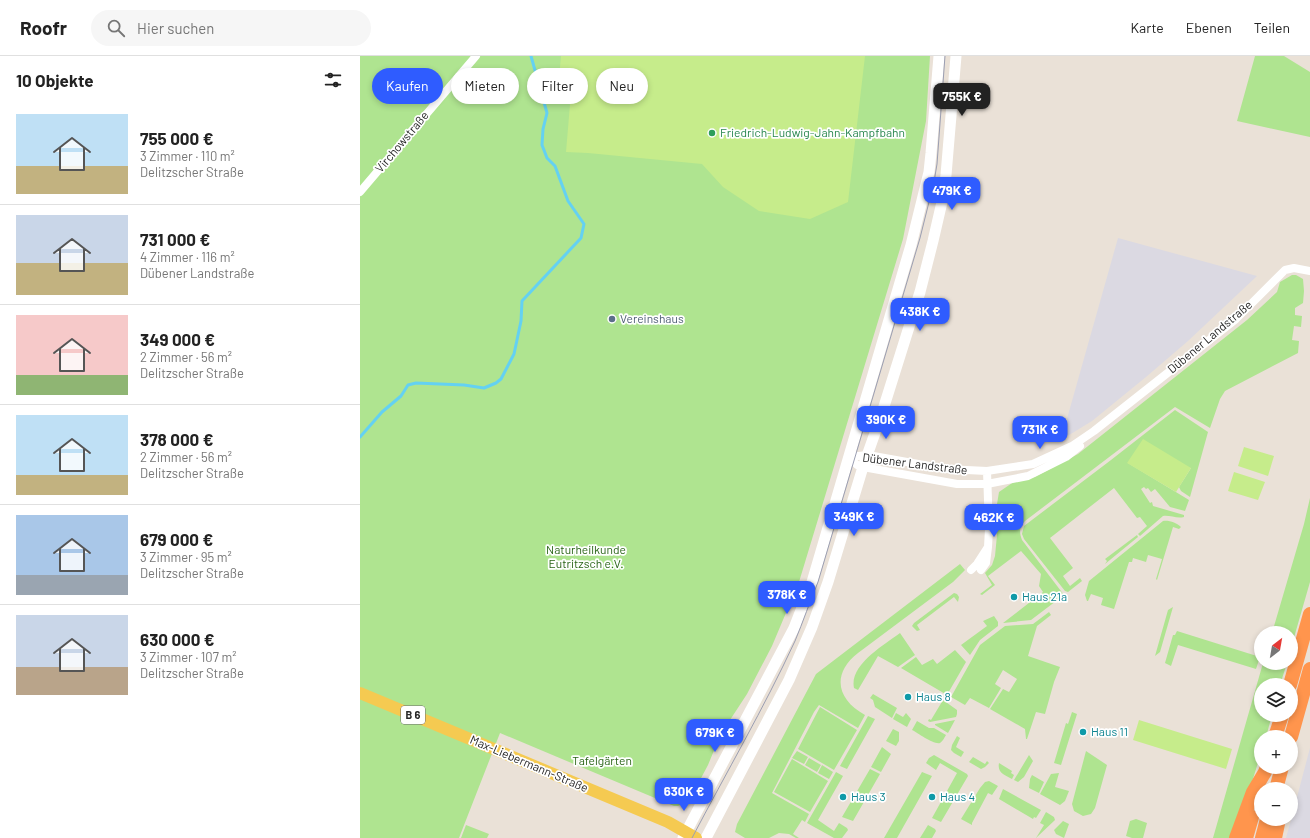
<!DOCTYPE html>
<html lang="de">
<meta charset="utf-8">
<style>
:root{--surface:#fff;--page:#f6f6f6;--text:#222;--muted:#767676;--line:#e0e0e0;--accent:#2f5cff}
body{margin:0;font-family:Barlow,sans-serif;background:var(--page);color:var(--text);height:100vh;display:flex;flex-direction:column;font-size:15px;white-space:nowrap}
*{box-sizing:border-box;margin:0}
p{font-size:13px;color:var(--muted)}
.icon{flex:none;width:22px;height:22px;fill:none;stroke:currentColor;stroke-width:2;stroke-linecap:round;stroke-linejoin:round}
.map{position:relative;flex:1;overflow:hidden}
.panel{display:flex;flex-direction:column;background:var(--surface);width:360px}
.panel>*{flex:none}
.banner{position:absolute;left:12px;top:12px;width:380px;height:36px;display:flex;gap:8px}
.needle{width:26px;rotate:31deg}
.controls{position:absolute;left:894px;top:570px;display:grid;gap:8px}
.controls a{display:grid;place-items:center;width:44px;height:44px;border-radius:50%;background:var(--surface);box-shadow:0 2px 6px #0003;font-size:20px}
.price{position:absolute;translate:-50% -34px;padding:0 9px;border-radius:8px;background:var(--accent);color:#fff;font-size:13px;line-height:26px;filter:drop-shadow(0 1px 2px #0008)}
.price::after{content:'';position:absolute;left:50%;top:24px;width:12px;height:9px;margin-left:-6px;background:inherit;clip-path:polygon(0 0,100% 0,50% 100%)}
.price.selected{background:#222;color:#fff}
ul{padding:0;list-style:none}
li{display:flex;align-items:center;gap:12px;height:100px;padding:0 16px}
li+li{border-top:1px solid var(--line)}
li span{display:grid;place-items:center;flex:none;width:112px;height:80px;border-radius:0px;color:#555}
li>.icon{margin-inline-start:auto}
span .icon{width:48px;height:48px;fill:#fffc;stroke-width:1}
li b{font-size:17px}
h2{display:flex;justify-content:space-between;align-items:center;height:48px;padding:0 16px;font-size:17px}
.chip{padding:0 14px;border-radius:18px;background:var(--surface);box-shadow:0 2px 6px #0003;font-size:14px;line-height:36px}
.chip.selected{background:var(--accent);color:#fff}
header{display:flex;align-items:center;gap:24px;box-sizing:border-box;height:56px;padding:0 20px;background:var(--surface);border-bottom:1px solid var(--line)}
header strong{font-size:19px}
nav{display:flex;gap:22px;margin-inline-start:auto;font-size:14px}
.search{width:280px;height:36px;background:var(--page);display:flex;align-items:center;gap:10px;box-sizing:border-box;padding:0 14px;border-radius:22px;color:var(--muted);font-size:15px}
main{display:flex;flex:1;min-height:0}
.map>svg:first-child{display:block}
.industrial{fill:#dbd9e2}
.green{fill:#afe490}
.pitch{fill:#c6ec8b}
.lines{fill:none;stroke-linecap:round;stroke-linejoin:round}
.stream{stroke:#64d1f2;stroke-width:3}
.street{stroke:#fff;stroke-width:8}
.secondary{stroke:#fff;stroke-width:11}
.primary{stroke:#f5ca51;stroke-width:12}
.highway{stroke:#ff954d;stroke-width:14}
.tram{stroke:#9a9eb2;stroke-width:1}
.leisure-dot{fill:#2e9e5b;stroke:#fff;stroke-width:1.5}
.service-dot{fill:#5c6f8a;stroke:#fff;stroke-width:1.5}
.culture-dot{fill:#0f9aa8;stroke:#fff;stroke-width:1.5}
.labels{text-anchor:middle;stroke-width:3.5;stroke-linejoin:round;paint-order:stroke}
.shield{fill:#fff;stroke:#686868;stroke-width:1}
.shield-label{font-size:11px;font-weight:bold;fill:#272727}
.leisure-label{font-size:12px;fill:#27864d;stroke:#fff;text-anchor:start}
.street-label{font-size:12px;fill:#272727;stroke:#fff}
.service-label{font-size:12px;fill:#4e5e75;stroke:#fff;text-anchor:start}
.park-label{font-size:12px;fill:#296416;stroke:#fff}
.culture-label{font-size:12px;fill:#0d838f;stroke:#fff;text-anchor:start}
</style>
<header>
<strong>Roofr</strong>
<div class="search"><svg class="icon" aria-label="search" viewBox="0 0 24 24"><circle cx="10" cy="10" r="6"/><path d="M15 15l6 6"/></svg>Hier suchen</div>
<nav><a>Karte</a><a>Ebenen</a><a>Teilen</a></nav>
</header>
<main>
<section class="panel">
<h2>10 Objekte<svg class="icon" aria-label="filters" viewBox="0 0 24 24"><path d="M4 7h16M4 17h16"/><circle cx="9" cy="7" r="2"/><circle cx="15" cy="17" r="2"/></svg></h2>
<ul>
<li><span style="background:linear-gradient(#bfe0f5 65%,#c2b280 0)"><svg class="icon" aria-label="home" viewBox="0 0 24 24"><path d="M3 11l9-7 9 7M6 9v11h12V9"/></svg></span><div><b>755 000 €</b><p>3 Zimmer · 110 m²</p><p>Delitzscher Straße</p></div></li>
<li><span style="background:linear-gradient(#c9d6e8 60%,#c2b280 0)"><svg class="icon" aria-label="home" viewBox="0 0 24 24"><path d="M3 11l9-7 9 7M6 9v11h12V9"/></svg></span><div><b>731 000 €</b><p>4 Zimmer · 116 m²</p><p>Dübener Landstraße</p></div></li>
<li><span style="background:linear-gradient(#f6c9c9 75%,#8fb573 0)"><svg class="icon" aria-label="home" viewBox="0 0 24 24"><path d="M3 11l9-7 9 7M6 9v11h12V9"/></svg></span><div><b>349 000 €</b><p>2 Zimmer · 56 m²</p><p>Delitzscher Straße</p></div></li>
<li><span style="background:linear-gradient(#bfe0f5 75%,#c2b280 0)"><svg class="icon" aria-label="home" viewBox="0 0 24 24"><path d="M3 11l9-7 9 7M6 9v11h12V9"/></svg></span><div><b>378 000 €</b><p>2 Zimmer · 56 m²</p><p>Delitzscher Straße</p></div></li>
<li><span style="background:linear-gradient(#a9c7e8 75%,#9aa5b1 0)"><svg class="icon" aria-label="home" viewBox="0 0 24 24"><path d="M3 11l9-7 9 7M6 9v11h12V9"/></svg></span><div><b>679 000 €</b><p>3 Zimmer · 95 m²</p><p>Delitzscher Straße</p></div></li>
<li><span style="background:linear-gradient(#c9d6e8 65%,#b9a48a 0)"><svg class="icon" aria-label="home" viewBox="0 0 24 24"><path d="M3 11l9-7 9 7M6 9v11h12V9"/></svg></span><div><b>630 000 €</b><p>3 Zimmer · 107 m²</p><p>Delitzscher Straße</p></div></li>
</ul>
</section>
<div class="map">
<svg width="950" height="782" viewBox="0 0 950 782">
<rect width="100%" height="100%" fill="#eae1d7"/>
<path class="industrial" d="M 758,182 L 897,220 L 828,285 L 786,321 L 732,365 L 701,384 Z
M 950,692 L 950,782 L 926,782 L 932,760 Z"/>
<path class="green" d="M 0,0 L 570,0 L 566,65 L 543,183 L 439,526 L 412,590 L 387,638 L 370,664 L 355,692 L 348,709 L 331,741 L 324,747 L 318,750 L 314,750 L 140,677 L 99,782 L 0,782 Z
M 895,0 L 924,0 L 950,16 L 950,81 L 877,65 Z
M 932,219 L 936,219 L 943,223 L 944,235 L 943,247 L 935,252 L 935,259 L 942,260 L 941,271 L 934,270 L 932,284 L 939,285 L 938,297 L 865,335 L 860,343 L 850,372 L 815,351 L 665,465 C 659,471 659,476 662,484 L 704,539 L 671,564 L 643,567 L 683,536 L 679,530 L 681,518 L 661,495 L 628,520 L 635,529 L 622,539 L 620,538 L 632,529 L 625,517 L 632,509 L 635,500 L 637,479 L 634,466 L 639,436 L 655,425 L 675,421 L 718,398 L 887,264 L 917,236 L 920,226 Z
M 815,354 L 848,376 L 830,441 L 821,435 L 819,431 L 831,412 L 768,407 L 829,444 L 825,455 L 810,451 L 795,433 L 791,436 L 788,432 L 786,433 L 784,431 L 781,433 L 790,447 L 792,446 L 793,450 L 824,459 L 824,461 C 817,463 810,459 803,460 L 780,480 L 778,478 L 787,470 L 780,461 L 777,462 L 754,432 L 690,482 L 713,512 L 703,520 L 710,530 L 720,522 L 722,525 L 708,536 L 705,535 L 664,483 L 662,478 L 664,470 L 751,404 Z
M 950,442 L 950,526 L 931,592 L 931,577 L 912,577 L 944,468 Z
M 803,465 C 809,464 817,467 821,471 L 819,473 L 813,471 L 797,524 L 796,523 L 802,503 L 788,499 L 786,506 L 773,502 L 772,506 L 769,506 L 754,553 L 741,549 L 743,542 L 731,538 L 728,545 L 727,545 L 725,539 L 729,525 Z
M 777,479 L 778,481 L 745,508 L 747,505 L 745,503 Z
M 600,508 L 605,514 L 593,526 L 498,597 C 471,618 477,644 505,659 L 498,672 L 459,649 L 454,656 L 412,737 L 449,758 L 445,766 L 442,764 L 433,778 L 439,782 L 436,782 L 429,778 L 419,777 L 409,782 L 385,782 L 375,776 L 377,768 L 456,618 Z
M 594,537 L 597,538 L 599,541 L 598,546 L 594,541 L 557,569 L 560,574 L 557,575 L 552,570 L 554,567 Z
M 813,551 L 800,596 L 795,600 L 808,554 Z
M 689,556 L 691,559 L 677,570 L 668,600 L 700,611 L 694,626 L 685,658 L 676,656 L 667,683 L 666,683 L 665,673 L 630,653 L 643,633 L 649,636 L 657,623 L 643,614 L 635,628 L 641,632 L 629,652 L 610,642 L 605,649 L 591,641 L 620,589 L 645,570 L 673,568 Z
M 634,560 L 638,566 L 638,570 L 620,584 L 610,599 L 601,589 L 627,570 L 623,565 Z
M 817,575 L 900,601 L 896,613 L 818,589 L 811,610 L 805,607 L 813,579 L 815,579 Z
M 540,577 L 555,599 L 538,611 L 518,600 L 498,634 L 494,632 C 489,609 524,589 540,577 Z
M 595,594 L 606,606 L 587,639 L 541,612 L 556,601 L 562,609 L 573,603 L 577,608 Z
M 903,607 L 927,607 L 920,629 L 901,629 L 901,659 L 912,659 L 906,681 L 901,681 L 901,697 L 892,726 L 872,782 L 853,782 Z
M 513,638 L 537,652 L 532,662 L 515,651 L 513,644 L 510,642 Z
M 583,644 L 597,654 L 597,658 L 596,661 L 570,666 L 568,665 L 569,663 L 571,664 Z
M 460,651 L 497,674 L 474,714 L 438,693 Z
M 712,656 L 717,658 L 701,709 L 694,707 L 706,667 L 708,668 Z
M 536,657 L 543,661 L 546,657 L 551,663 L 547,671 L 533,663 Z
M 508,660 L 515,663 L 487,713 L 480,710 Z
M 595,664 L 588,677 L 575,669 L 575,668 Z
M 557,665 L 569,672 L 574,672 L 586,679 C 584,682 583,685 580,687 C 574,689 558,677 552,674 Z
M 533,673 L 539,676 L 539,685 L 536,690 L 526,685 Z
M 597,680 L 600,682 L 596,691 L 604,696 L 601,701 L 594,697 L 591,694 L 592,689 Z
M 522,691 L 531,698 L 521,716 L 511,711 Z
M 437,695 L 448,701 L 444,708 L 432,702 Z
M 726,695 L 747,709 L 735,752 L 731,758 L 723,760 L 714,755 L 712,748 Z
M 574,699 L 607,718 L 608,720 L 581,766 L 572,762 L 597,717 L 580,707 L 576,714 L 566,707 L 569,702 Z
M 669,699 L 673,705 L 664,721 L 658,726 L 654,724 Z
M 613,701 L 625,708 L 627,705 L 629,707 L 625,711 L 621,713 L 609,706 Z
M 449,702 L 461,709 L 457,716 L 445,709 Z
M 432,703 L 468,725 L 450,756 L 414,736 Z
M 639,707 L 652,715 L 651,717 L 654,719 L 652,723 C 645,719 637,717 639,707 Z
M 462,709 L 473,716 L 469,723 L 458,717 Z
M 510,713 L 520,718 L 493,765 L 482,761 Z
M 476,716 L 483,720 L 458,764 L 474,775 L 479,767 L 487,772 L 488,774 L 482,782 L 474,782 L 447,767 Z
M 562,716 L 572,720 L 537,782 L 524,782 Z
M 699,717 L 695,731 L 709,735 L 705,745 L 700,749 L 680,738 L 691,718 Z
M 672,719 L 684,726 L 679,737 L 669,732 L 670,723 Z
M 629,725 L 638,730 L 632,739 L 628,737 L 612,767 L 612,769 L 601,763 L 620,732 L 625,726 Z
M 643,733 L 681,754 L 676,762 L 674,761 L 673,763 L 639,743 Z
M 686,756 L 694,761 L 695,764 L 676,782 L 684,769 L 680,767 Z
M 776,763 L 787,767 L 783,782 L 772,782 L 766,780 L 770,765 Z
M 703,765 L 709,768 L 704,782 L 696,778 L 694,774 Z
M 106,769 L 129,778 L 127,782 L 101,782 Z
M 568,769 L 575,773 L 576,775 L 572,782 L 560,782 Z"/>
<path class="pitch" d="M 201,0 L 505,0 L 488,146 L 450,163 L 399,155 L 363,131 L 342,108 L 228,97 L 206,96 L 212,25 L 199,22 Z
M 783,383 L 831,412 L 816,436 L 767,407 Z
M 884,391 L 914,400 L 908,420 L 878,410 Z
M 874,416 L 905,426 L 898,444 L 868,435 Z
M 779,664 L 872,693 L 866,713 L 773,684 Z"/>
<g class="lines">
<path class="stream" d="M 0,381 L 22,356 L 41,340 L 48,329 L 56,327 L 104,329 L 124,332 L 136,327 L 141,323 L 154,298 L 161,265 L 162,245 L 221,182 L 224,168 L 208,145 L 195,110 L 187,102 L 182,89 L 183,73 L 187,57 L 171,0"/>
<path class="street" d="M 0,136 L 116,0
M 489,401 L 508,399 L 586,413 L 627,415 L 673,408 L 712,390 L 734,375 L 876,263 L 925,214 L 934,212 L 950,215
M 489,401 L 497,409 L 503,411 L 597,428 L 627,428 L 668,420 L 706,401 L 720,390
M 627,415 L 629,473 L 628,491
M 611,514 L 617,508 L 628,491 L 626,507 L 621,514"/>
<path class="secondary" d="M 323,782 L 434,572 L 452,526 L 551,189 L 569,116 L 571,97 L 579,0
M 346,782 L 429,624 L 452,571 L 468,526 L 503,411 L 521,360 L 560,236 L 573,185 L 582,146 L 586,119 L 596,0"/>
<path class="primary" d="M 0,637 L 308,766 L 336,782"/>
<path class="highway" d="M 930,629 L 950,558
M 915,681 L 922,659
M 931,681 L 950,613
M 916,733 L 922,711
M 876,782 L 893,736 L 905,716 L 907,711
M 886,782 L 892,761
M 902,782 L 907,763
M 915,782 L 919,763"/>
<path class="tram" d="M 332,782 C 366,717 404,652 435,585 C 443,566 450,545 458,526 L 560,182 L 574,126 L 577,108 L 585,0"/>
</g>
<circle class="leisure-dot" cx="352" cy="77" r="4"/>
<circle class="service-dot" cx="252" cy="263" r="4"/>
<g class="culture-dot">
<circle cx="654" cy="541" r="4"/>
<circle cx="548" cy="641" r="4"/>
<circle cx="723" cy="676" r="4"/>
<circle cx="483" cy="741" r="4"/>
<circle cx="572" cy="741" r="4"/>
</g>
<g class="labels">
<rect class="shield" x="41" y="650" width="24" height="18" rx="3"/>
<g class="shield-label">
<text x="53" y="663">B 6</text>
</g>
<g class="leisure-label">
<text x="360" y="81">Friedrich-Ludwig-Jahn-Kampfbahn</text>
</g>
<g class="street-label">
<text transform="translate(42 86) rotate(-50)" y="4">Virchowstraße</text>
<text transform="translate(850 281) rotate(-40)" y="4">Dübener Landstraße</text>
<text transform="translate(555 408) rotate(7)" y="4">Dübener Landstraße</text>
<text transform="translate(169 708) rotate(23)" y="4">Max-Liebermann-Straße</text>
</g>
<g class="service-label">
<text x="260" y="267">Vereinshaus</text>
</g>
<g class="park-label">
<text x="226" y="498">Naturheilkunde<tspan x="226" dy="14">Eutritzsch e.V.</tspan></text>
<text x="242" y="709">Tafelgärten</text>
</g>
<g class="culture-label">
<text x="662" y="545">Haus 21a</text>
<text x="556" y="645">Haus 8</text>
<text x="731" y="680">Haus 11</text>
<text x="491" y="745">Haus 3</text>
<text x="580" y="745">Haus 4</text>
</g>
</g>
</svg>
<div class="controls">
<a><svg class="needle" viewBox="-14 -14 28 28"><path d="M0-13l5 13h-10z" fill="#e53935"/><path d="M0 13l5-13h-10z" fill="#767676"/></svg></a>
<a><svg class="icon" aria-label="layers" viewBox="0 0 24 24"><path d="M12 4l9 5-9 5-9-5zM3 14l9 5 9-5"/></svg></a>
<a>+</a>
<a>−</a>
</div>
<b class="price selected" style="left:602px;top:61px">755K €</b>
<b class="price" style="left:592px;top:155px">479K €</b>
<b class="price" style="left:560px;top:276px">438K €</b>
<b class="price" style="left:526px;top:384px">390K €</b>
<b class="price" style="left:680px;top:394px">731K €</b>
<b class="price" style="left:494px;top:481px">349K €</b>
<b class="price" style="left:634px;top:482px">462K €</b>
<b class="price" style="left:427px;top:559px">378K €</b>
<b class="price" style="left:355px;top:697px">679K €</b>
<b class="price" style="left:324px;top:756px">630K €</b>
<div class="banner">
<a class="chip selected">Kaufen</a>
<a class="chip">Mieten</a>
<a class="chip">Filter</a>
<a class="chip">Neu</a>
</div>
</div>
</main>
